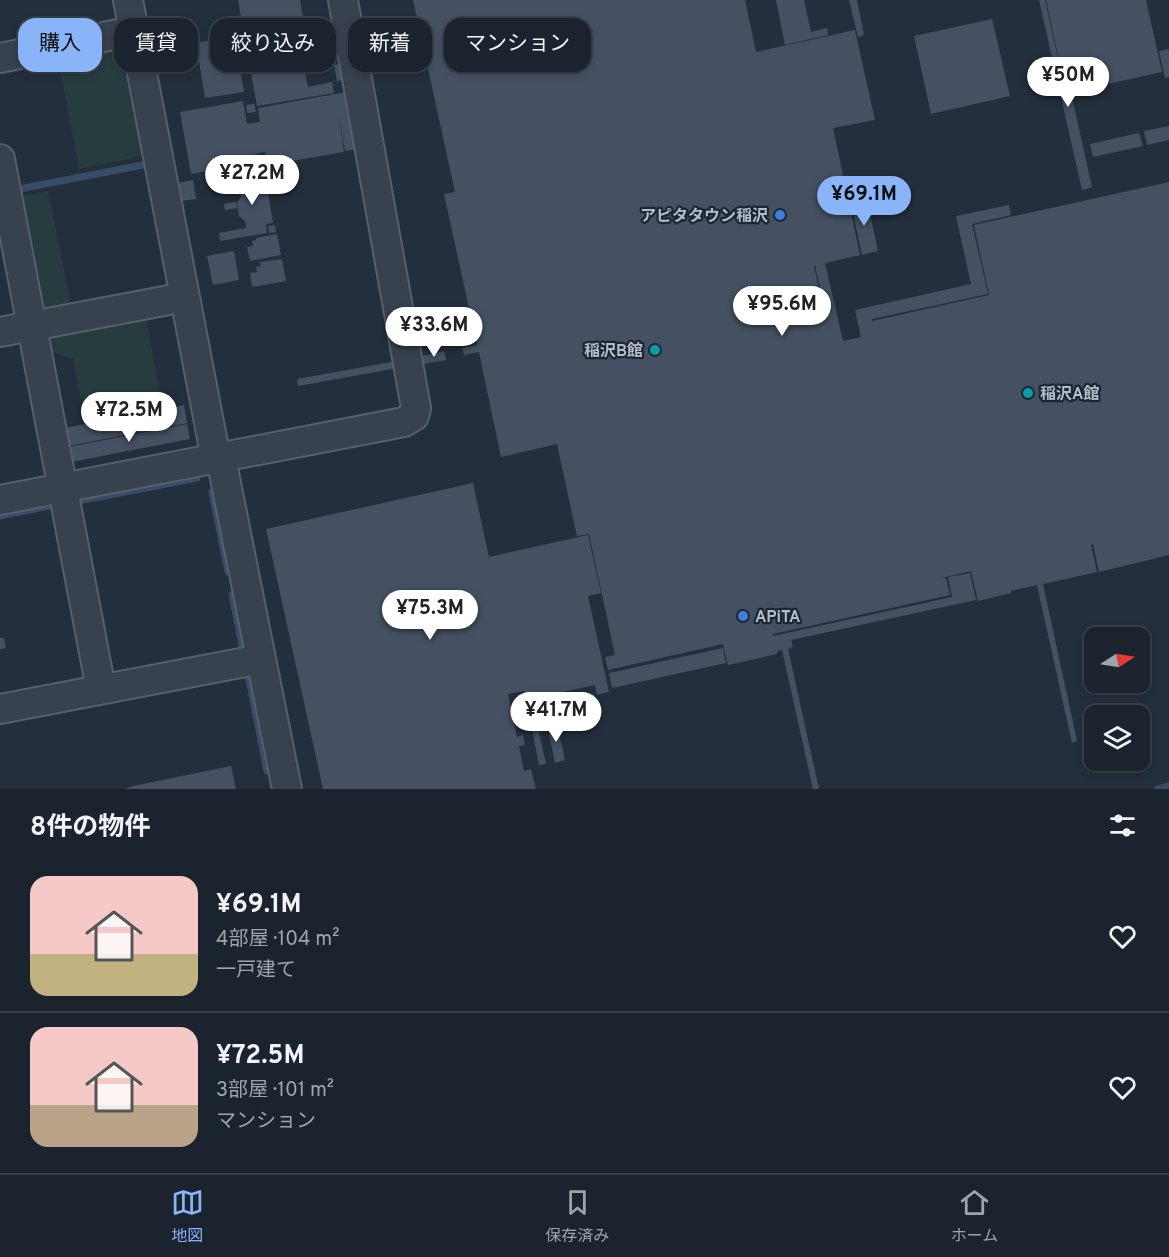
<!DOCTYPE html>
<html lang="ja">
<meta charset="utf-8">
<style>
:root{--surface:#1b232e;--page:#282f3a;--text:#f1f3f6;--muted:#a0a4aa;--line:#39404a;--accent:#8ab4f8}
body{margin:0;font-family:Overpass,"Noto Sans JP",sans-serif;background:var(--page);color:var(--text);height:100vh;display:flex;flex-direction:column;font-size:22px;white-space:nowrap}
*{box-sizing:border-box;margin:0}
p{font-size:20px;color:var(--muted)}
.icon{flex:none;width:33px;height:33px;fill:none;stroke:currentColor;stroke-width:2;stroke-linecap:round;stroke-linejoin:round}
.map{position:relative;height:789px;overflow:hidden}
.side{display:flex;flex-direction:column;background:var(--surface);flex:1}
.side>*{flex:none}
.guide{position:absolute;left:18px;top:18px;width:600px;height:54px;display:flex;gap:12px}
.needle{width:39px;rotate:78deg}
.tools{position:absolute;left:1084px;top:627px;display:grid;gap:12px}
.tools a{display:grid;place-items:center;width:66px;height:66px;border-radius:12px;background:var(--surface);box-shadow:0 3px 9px #0003,0 0 0 2px var(--line);font-size:30px}
.price{position:absolute;translate:-50% -51px;padding:0 14px;border-radius:21px;background:#fff;color:#222;font-size:20px;line-height:39px;filter:drop-shadow(0 2px 3px #0008)}
.price::after{content:'';position:absolute;left:50%;top:36px;width:18px;height:14px;margin-left:-9px;background:inherit;clip-path:polygon(0 0,100% 0,50% 100%)}
.price.selected{background:var(--accent);color:#111}
ul{padding:0;list-style:none}
li{display:flex;align-items:center;gap:18px;height:150px;padding:0 30px}
li+li{border-top:2px solid var(--line)}
li span{display:grid;place-items:center;flex:none;width:168px;height:120px;border-radius:18px;color:#555}
li>.icon{margin-inline-start:auto}
span .icon{width:72px;height:72px;fill:#fffc;stroke-width:1}
li b{font-size:26px}
h2{display:flex;justify-content:space-between;align-items:center;height:72px;padding:0 30px;font-size:26px}
.chip{padding:0 21px;border-radius:18px;background:var(--surface);box-shadow:0 3px 9px #0003,0 0 0 2px var(--line);font-size:21px;line-height:54px}
.chip.selected{background:var(--accent);color:#111}
.menu{display:flex;justify-content:space-around;align-items:center;height:84px;border-top:2px solid var(--line);background:var(--surface);font-size:16px;color:var(--muted)}
.menu a{display:grid;justify-items:center;gap:3px}
.menu .selected{color:var(--accent)}
.map>svg:first-child{display:block}
.green{fill:#263c3f}
.lines{fill:none;stroke-linecap:round;stroke-linejoin:round}
.stream{stroke:#394c67;stroke-width:7}
.building{fill:#455162;fill-rule:evenodd}
.minor-casing{stroke:#565f6c;stroke-width:32}
.minor{stroke:#38414e;stroke-width:28}
.shop-dot{fill:#3f7fe0;stroke:#1d2633;stroke-width:2}
.culture-dot{fill:#0f9aa8;stroke:#1d2633;stroke-width:2}
.labels{text-anchor:middle;stroke-width:4.5;stroke-linejoin:round;paint-order:stroke}
.poi-label{font-size:16px;font-weight:bold;fill:#b4bcc9;stroke:#1d2633;text-anchor:end}
</style>
<div class="map">
<svg width="1169" height="789" viewBox="0 0 1169 789">
<rect width="100%" height="100%" fill="#242f3e"/>
<path class="green" d="M 119,45 L 143,156 L 79,169 L 58,58 Z
M 48,191 L 72,310 L 43,316 L 13,198 Z
M 145,312 L 162,406 L 107,416 L 103,397 L 81,401 L 73,359 L 44,349 L 45,330 Z"/>
<g class="lines">
<path class="stream" d="M 14,190 L 148,164
M 212,492 L 228,572
M 73,502 L 197,478
M 0,516 L 59,504
M 232,595 L 244,654
M 247,669 L 267,771
M 1158,789 L 1169,786"/>
</g>
<path class="building" d="M 238,0 L 300,0 L 312,67 L 304,68 L 308,87 L 332,82 L 334,93 L 257,106 Z
M 413,0 L 745,0 L 756,52 L 855,30 L 875,120 L 833,128 L 860,255 L 825,263 L 843,341 L 861,337 L 855,310 L 971,284 L 956,216 L 1009,205 L 1011,215 L 972,224 L 988,294 L 872,319 L 872,321 L 989,295 L 974,225 L 1169,182 L 1169,555 L 1099,572 L 1093,544 L 1091,545 L 1097,572 L 1043,584 L 1077,741 L 1072,743 L 1037,585 L 1011,591 L 1011,593 L 978,601 L 971,571 L 941,578 L 946,578 L 950,595 L 773,634 L 773,636 L 952,597 L 948,577 L 970,573 L 976,600 L 791,640 L 793,647 L 788,649 L 819,789 L 813,789 L 782,650 L 777,651 L 777,654 L 728,665 L 723,644 L 608,670 L 605,657 L 615,655 L 589,534 L 577,536 L 557,444 L 501,457 L 479,352 L 464,355 L 462,348 L 477,345 L 444,194 L 455,192 ZM 815,265 L 825,311 L 824,311 L 814,266 Z
M 776,0 L 804,0 L 811,32 L 827,28 L 828,35 L 785,45 Z
M 849,0 L 857,0 L 864,35 L 858,37 Z
M 1039,0 L 1045,0 L 1066,95 L 1071,93 L 1092,187 L 1087,189 L 1082,190 Z
M 1046,0 L 1146,0 L 1162,72 L 1066,93 Z
M 992,19 L 1010,96 L 931,114 L 914,36 Z
M 234,36 L 244,92 L 205,98 L 196,43 Z
M 181,47 L 182,54 L 165,57 L 163,50 Z
M 1169,49 L 1169,77 L 1165,78 L 1159,51 Z
M 340,64 L 343,80 L 337,81 L 334,65 Z
M 346,92 L 356,149 L 345,151 L 339,115 L 344,152 L 268,165 L 265,152 L 253,154 L 259,155 L 261,165 L 255,165 L 255,163 L 191,174 L 180,112 L 243,101 L 247,124 L 260,122 L 258,108 Z
M 254,104 L 256,112 L 247,113 L 246,105 Z
M 1169,126 L 1169,140 L 1147,145 L 1144,131 Z
M 1139,133 L 1143,146 L 1093,157 L 1090,144 Z
M 264,169 L 273,223 L 266,224 L 267,233 L 220,241 L 219,233 L 246,228 L 245,221 L 239,216 L 237,203 L 241,197 L 237,174 Z
M 193,180 L 196,199 L 181,201 L 178,183 Z
M 867,200 L 878,251 L 862,255 L 851,203 Z
M 236,202 L 237,208 L 225,210 L 224,204 Z
M 275,225 L 276,232 L 269,233 L 268,226 Z
M 277,234 L 281,255 L 250,261 L 247,247 L 253,246 L 252,241 L 256,240 L 256,238 Z
M 234,251 L 239,280 L 213,285 L 207,256 Z
M 282,259 L 286,281 L 252,287 L 250,273 L 257,272 L 256,267 L 261,266 L 260,262 Z
M 444,351 L 446,360 L 424,364 L 422,356 Z
M 397,361 L 398,368 L 298,386 L 297,379 Z
M 184,405 L 187,423 L 68,446 L 65,428 Z
M 187,424 L 190,439 L 71,462 L 68,447 Z
M 473,483 L 489,557 L 588,535 L 601,593 L 588,596 L 609,692 L 597,695 L 595,685 L 538,697 L 541,708 L 528,710 L 524,691 L 508,694 L 517,737 L 523,735 L 525,745 L 519,746 L 524,771 L 531,769 L 536,789 L 323,789 L 266,529 Z
M 0,638 L 4,638 L 6,648 L 0,649 Z
M 723,648 L 726,663 L 612,688 L 609,673 Z
M 557,723 L 565,760 L 555,763 L 547,725 Z
M 538,728 L 546,764 L 539,765 L 532,729 Z
M 231,766 L 236,789 L 124,789 L 133,786 Z"/>
<g class="lines">
<g class="minor-casing">
<path id="minor" d="M 128,0 L 216,459
M 0,58 L 133,31
M 0,159 L 101,689
M 0,332 L 185,297
M 221,458 L 287,789
M 0,500 L 404,422 L 414,416 L 416,408 L 343,0
M 0,709 L 261,659"/>
</g>
<use href="#minor" class="minor"/>
</g>
<g class="shop-dot">
<circle cx="780" cy="215" r="6"/>
<circle cx="743" cy="616" r="6"/>
</g>
<g class="culture-dot">
<circle cx="655" cy="350" r="6"/>
<circle cx="1028" cy="393" r="6"/>
</g>
<g class="labels">
<g class="poi-label">
<text x="768" y="221">アピタタウン稲沢</text>
<text x="643" y="356">稲沢B館</text>
<text x="1040" y="399" text-anchor="start">稲沢A館</text>
<text x="755" y="622" text-anchor="start">APiTA</text>
</g>
</g>
</svg>
<div class="tools">
<a><svg class="needle" viewBox="-14 -14 28 28"><path d="M0-13l5 13h-10z" fill="#e53935"/><path d="M0 13l5-13h-10z" fill="#a0a4aa"/></svg></a>
<a><svg class="icon" aria-label="layers" viewBox="0 0 24 24"><path d="M12 4l9 5-9 5-9-5zM3 14l9 5 9-5"/></svg></a>
</div>
<b class="price" style="left:1068px;top:108px">¥50M</b>
<b class="price" style="left:252px;top:206px">¥27.2M</b>
<b class="price selected" style="left:864px;top:227px">¥69.1M</b>
<b class="price" style="left:782px;top:337px">¥95.6M</b>
<b class="price" style="left:434px;top:358px">¥33.6M</b>
<b class="price" style="left:129px;top:443px">¥72.5M</b>
<b class="price" style="left:430px;top:641px">¥75.3M</b>
<b class="price" style="left:556px;top:743px">¥41.7M</b>
<div class="guide">
<a class="chip selected">購入</a>
<a class="chip">賃貸</a>
<a class="chip">絞り込み</a>
<a class="chip">新着</a>
<a class="chip">マンション</a>
</div>
</div>
<section class="side">
<h2>8件の物件<svg class="icon" aria-label="filters" viewBox="0 0 24 24"><path d="M4 7h16M4 17h16"/><circle cx="9" cy="7" r="2"/><circle cx="15" cy="17" r="2"/></svg></h2>
<ul>
<li><span style="background:linear-gradient(#f6c9c9 65%,#c2b280 0)"><svg class="icon" aria-label="home" viewBox="0 0 24 24"><path d="M3 11l9-7 9 7M6 9v11h12V9"/></svg></span><div><b>¥69.1M</b><p>4部屋 · 104 m²</p><p>一戸建て</p></div><svg class="icon" aria-label="heart" viewBox="0 0 24 24"><path d="M12 20l-8-8c-3-5 5-10 8-4 3-6 11-1 8 4z"/></svg></li>
<li><span style="background:linear-gradient(#f6c9c9 65%,#b9a48a 0)"><svg class="icon" aria-label="home" viewBox="0 0 24 24"><path d="M3 11l9-7 9 7M6 9v11h12V9"/></svg></span><div><b>¥72.5M</b><p>3部屋 · 101 m²</p><p>マンション</p></div><svg class="icon" aria-label="heart" viewBox="0 0 24 24"><path d="M12 20l-8-8c-3-5 5-10 8-4 3-6 11-1 8 4z"/></svg></li>
</ul>
</section>
<nav class="menu">
<a class="selected"><svg class="icon" aria-label="map" viewBox="0 0 24 24"><path d="M3 6l6-2 6 2 6-2v14l-6 2-6-2-6 2zM9 4v14M15 6v14"/></svg>地図</a>
<a><svg class="icon" aria-label="saved" viewBox="0 0 24 24"><path d="M7 4h10v16l-5-4-5 4z"/></svg>保存済み</a>
<a><svg class="icon" aria-label="home" viewBox="0 0 24 24"><path d="M3 11l9-7 9 7M6 9v11h12V9"/></svg>ホーム</a>
</nav>
